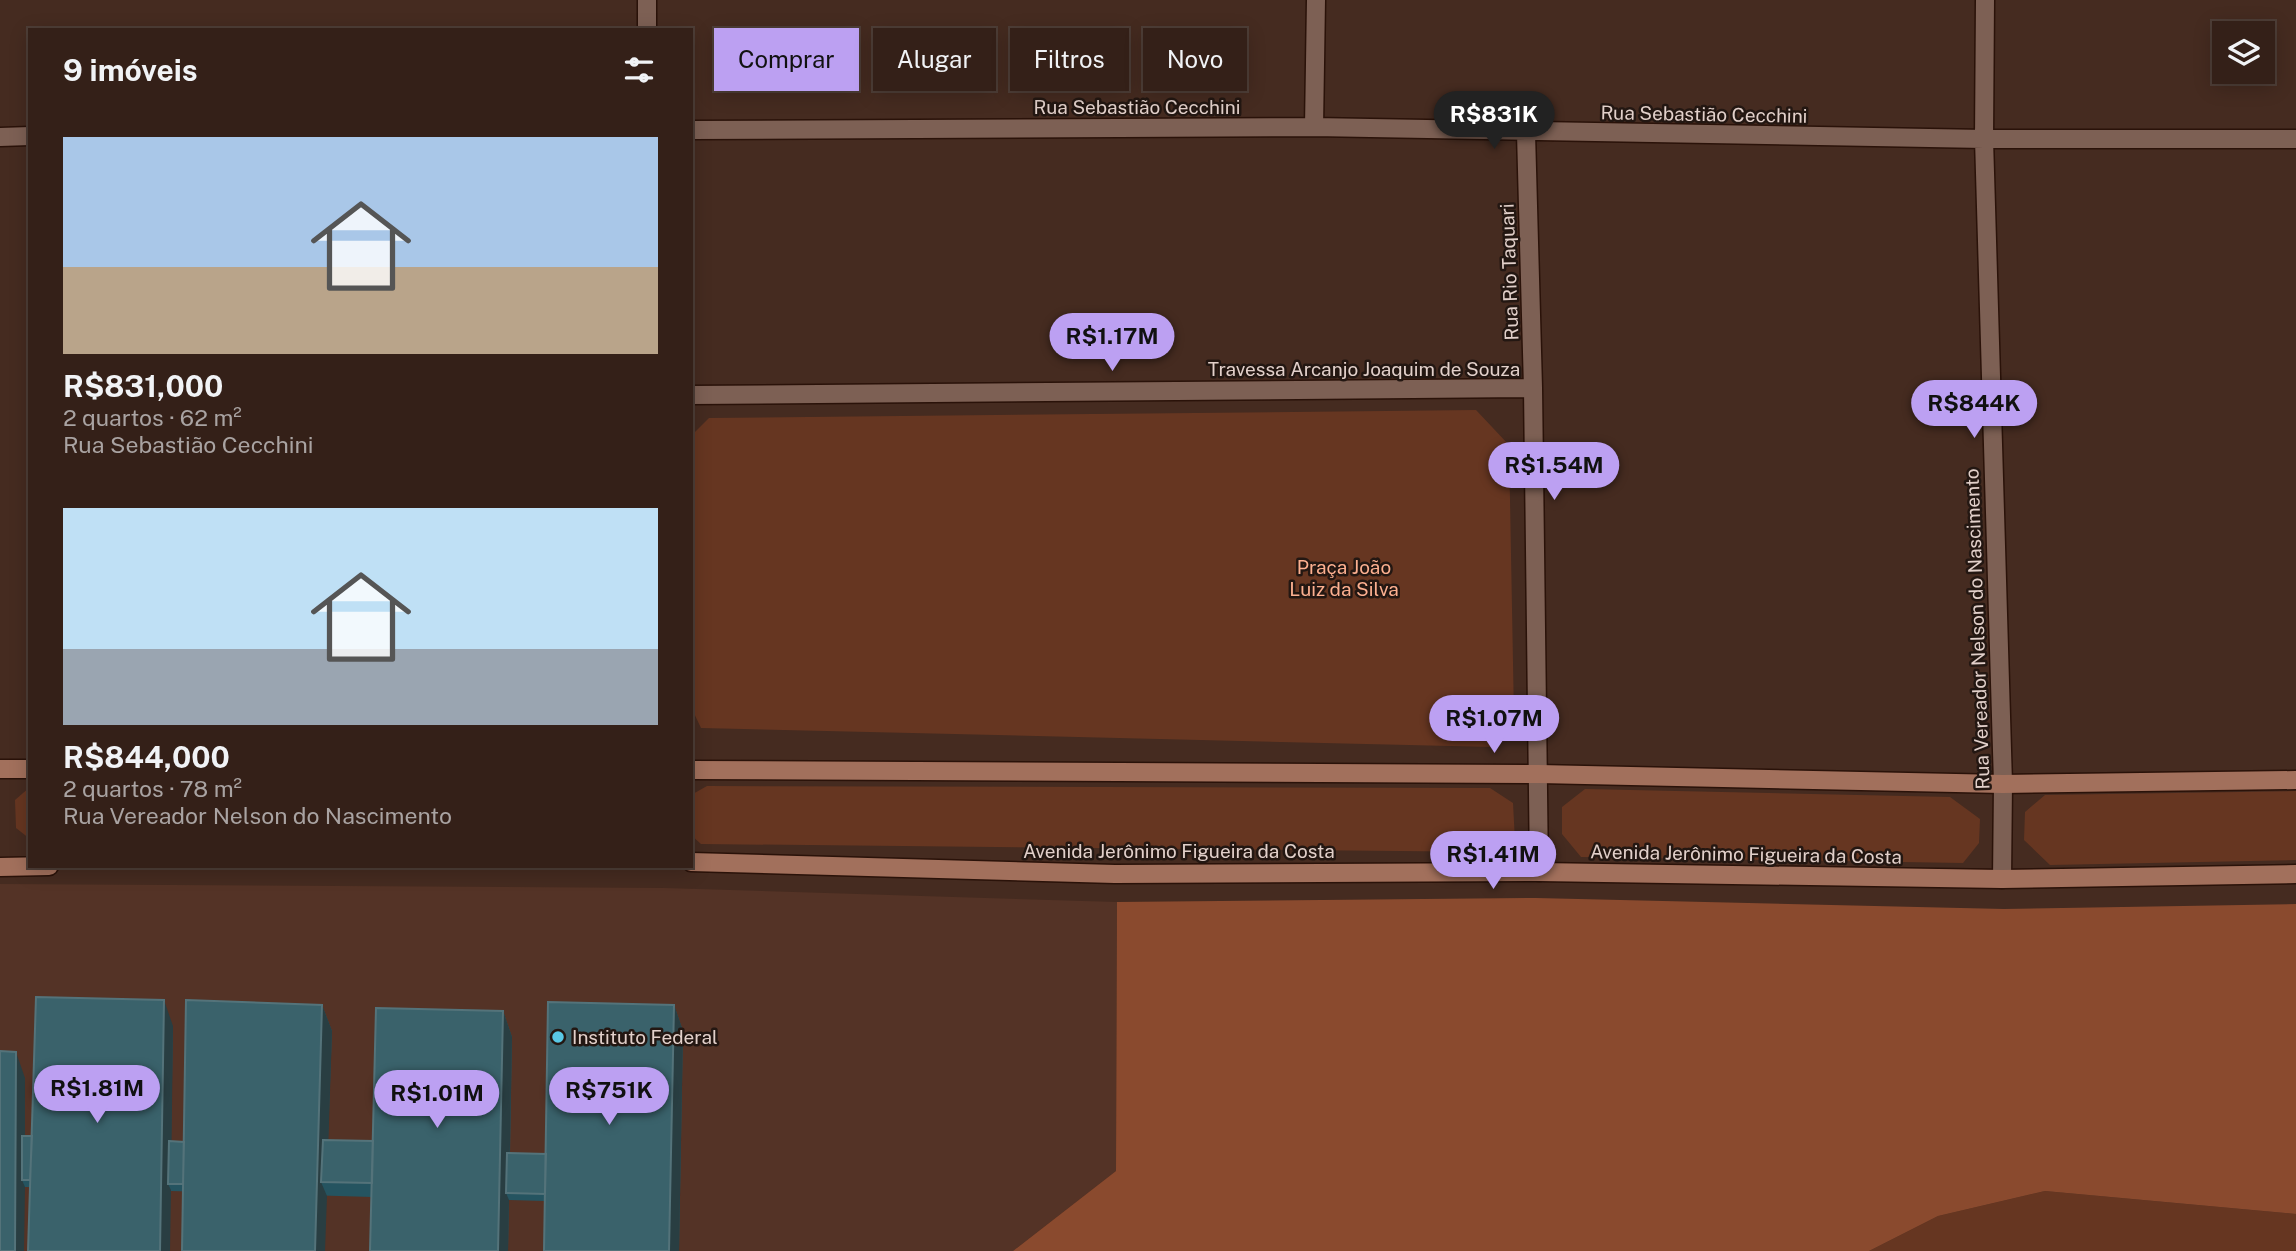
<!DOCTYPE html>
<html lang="pt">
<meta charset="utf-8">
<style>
:root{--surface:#342018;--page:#3f2d25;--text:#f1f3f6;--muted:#a9a3a2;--line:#4e3e37;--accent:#bca0f2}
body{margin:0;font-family:"Public Sans",sans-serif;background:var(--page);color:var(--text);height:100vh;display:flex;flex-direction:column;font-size:26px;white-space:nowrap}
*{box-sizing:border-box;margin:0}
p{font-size:23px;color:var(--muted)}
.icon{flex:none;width:38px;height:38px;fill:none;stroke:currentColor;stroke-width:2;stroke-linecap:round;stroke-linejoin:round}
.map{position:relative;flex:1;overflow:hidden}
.side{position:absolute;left:28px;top:28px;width:665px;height:840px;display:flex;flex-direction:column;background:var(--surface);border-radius:0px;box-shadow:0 4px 18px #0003,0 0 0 2px var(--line)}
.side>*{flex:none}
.guide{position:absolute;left:714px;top:28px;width:665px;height:63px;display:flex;gap:14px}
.fabs{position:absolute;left:2212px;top:21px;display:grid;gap:14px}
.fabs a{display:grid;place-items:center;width:63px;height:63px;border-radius:0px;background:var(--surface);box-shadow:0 4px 18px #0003,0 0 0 2px var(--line);font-size:35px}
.price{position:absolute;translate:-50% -60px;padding:0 16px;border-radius:24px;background:var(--accent);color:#111;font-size:23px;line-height:46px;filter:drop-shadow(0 2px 4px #0008)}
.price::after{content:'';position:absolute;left:50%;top:42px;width:21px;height:16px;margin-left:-10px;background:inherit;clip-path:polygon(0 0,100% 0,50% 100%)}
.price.active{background:#222;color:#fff}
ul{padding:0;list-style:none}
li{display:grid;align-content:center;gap:14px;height:371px;padding:0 35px}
li span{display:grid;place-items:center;height:217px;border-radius:0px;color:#555}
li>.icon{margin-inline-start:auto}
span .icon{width:126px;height:126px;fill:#fffc;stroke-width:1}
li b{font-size:30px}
h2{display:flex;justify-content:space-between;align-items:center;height:84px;padding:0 35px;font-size:30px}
.tag{padding:0 24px;border-radius:0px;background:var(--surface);box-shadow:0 4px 18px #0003,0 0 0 2px var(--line);font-size:24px;line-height:63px}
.tag.active{background:var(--accent);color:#111}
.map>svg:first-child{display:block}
.built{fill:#543326}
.green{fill:#663621}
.forest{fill:#8a4a2e}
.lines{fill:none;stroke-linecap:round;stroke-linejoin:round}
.minor-casing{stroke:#2a1209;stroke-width:21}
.secondary-casing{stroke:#2a1209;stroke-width:21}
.minor{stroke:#7d6054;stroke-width:18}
.secondary{stroke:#a2705c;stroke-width:18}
.wall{fill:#255460}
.shaded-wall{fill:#293e42}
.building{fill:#3a626b;stroke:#54737a;stroke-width:2}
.poi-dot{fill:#59c8e5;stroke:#231712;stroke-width:2.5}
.labels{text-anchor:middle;stroke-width:5;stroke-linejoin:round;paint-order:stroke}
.street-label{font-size:19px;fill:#e2d0ca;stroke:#231712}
.park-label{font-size:19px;fill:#fdb090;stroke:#231712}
.poi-label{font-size:19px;fill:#e2d0ca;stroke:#231712;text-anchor:start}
</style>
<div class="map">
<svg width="2296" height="1251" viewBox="0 0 2296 1251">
<rect width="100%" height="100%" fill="#452b20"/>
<path class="built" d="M 0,884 L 664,888 L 1117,902 L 1116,1171 L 1013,1251 L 0,1251 Z"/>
<path class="green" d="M 1476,410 L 1509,445 L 1514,717 L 1493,747 L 701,728 L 691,707 L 691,436 L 709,418 Z
M 707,786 L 1490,788 L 1513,803 L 1515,841 L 1501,852 L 701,844 L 691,835 L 691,795 Z
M 30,787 L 30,839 L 16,828 L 15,800 Z
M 1585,789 L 1950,797 L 1980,819 L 1979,843 L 1963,863 L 1581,857 L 1562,834 L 1562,807 Z
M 2296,791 L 2296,860 L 2050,865 L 2024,840 L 2025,812 L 2045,795 Z
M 2045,1191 L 2296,1214 L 2296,1251 L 1869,1251 L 1938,1216 Z"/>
<path class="forest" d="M 1536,898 L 2004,909 L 2296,904 L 2296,1214 L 2045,1191 L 1938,1216 L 1869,1251 L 1013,1251 L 1116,1171 L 1117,902 Z"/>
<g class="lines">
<g class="minor-casing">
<path id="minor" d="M 647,0 L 647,30
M 1985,0 L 1984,139 L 2003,784 L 2002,879
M 1314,127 L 1316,0
M 691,130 L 1314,127 L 1984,139 L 2296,139
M 1526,133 L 1533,388 L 1539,872
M 0,137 L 30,136
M 691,395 L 1533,388"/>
</g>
<g class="secondary-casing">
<path id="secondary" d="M 0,769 L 30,769
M 691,770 L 1539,774 L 2003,784 L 2296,780
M 691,862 L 1115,874 L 1539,872 L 2002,879 L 2296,874
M 0,867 L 49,866"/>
</g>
<use href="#minor" class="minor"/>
<use href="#secondary" class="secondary"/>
</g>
<path class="wall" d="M 322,1005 L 332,1031 L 328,1140 L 373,1141 L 503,1011 L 512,1037 L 510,1153 L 546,1154 L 674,1005 L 683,1031 L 679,1251 L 544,1251 L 545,1201 L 509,1200 L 508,1251 L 370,1251 L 372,1197 L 171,1191 L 171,1190 L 25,1187 L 0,1251 L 25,1078 L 25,1136 L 32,1136 L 173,1026 L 171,1141 L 184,1142 Z"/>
<path class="shaded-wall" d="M 164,1000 L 173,1026 L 171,1184 L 168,1184 L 171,1190 L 170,1251 L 160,1251 Z
M 322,1005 L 332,1031 L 327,1182 L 321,1182 L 327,1196 L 325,1251 L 315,1251 Z
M 674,1005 L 683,1031 L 679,1251 L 669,1251 Z
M 503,1011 L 512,1037 L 509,1193 L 506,1193 L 509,1200 L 508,1251 L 498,1251 Z
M 16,1052 L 25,1078 L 25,1180 L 22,1180 L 25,1187 L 24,1251 L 15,1251 Z"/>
<path class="building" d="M 36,997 L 164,1000 L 160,1251 L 28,1251 Z
M 186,1000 L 322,1005 L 315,1251 L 182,1251 Z
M 548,1002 L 674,1005 L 669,1251 L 544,1251 Z
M 376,1008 L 503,1011 L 498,1251 L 370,1251 Z
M 0,1051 L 16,1052 L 15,1251 L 0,1251 Z
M 22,1136 L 32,1136 L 30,1180 L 22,1180 Z
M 323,1140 L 373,1141 L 372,1183 L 321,1182 Z
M 169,1141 L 184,1142 L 183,1184 L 168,1184 Z
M 507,1153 L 546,1154 L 545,1194 L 506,1193 Z"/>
<circle class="poi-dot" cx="558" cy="1037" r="7"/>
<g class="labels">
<g class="street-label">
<text x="1137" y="114">Rua Sebastião Cecchini</text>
<text transform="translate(1704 114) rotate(1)" y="7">Rua Sebastião Cecchini</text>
<text transform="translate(1509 272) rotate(-92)" y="7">Rua Rio Taquari</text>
<text x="1364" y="376">Travessa Arcanjo Joaquim de Souza</text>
<text transform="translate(1977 629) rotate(-92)" y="7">Rua Vereador Nelson do Nascimento</text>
<text x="1179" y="858">Avenida Jerônimo Figueira da Costa</text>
<text transform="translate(1746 854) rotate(1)" y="7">Avenida Jerônimo Figueira da Costa</text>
</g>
<g class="park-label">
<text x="1344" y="574">Praça João<tspan x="1344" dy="22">Luiz da Silva</tspan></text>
</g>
<g class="poi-label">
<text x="572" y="1044">Instituto Federal</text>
</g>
</g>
</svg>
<div class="fabs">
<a><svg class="icon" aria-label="layers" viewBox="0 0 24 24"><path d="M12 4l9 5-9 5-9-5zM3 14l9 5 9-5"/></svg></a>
</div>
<b class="price active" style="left:1494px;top:151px">R$831K</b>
<b class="price" style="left:1112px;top:373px">R$1.17M</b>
<b class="price" style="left:1974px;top:440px">R$844K</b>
<b class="price" style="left:1554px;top:502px">R$1.54M</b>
<b class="price" style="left:1494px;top:755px">R$1.07M</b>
<b class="price" style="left:1493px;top:891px">R$1.41M</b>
<b class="price" style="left:97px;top:1125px">R$1.81M</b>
<b class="price" style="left:609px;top:1127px">R$751K</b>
<b class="price" style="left:437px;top:1130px">R$1.01M</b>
<div class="guide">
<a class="tag active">Comprar</a>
<a class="tag">Alugar</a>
<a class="tag">Filtros</a>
<a class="tag">Novo</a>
</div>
<section class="side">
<h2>9 imóveis<svg class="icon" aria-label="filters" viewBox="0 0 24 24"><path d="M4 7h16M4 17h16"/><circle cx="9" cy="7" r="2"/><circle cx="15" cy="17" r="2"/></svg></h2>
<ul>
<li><span style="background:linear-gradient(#a9c7e8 60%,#b9a48a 0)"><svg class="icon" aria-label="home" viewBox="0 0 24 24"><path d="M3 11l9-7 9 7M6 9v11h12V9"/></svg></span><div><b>R$831,000</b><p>2 quartos · 62 m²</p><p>Rua Sebastião Cecchini</p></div></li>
<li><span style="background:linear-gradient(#bfe0f5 65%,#9aa5b1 0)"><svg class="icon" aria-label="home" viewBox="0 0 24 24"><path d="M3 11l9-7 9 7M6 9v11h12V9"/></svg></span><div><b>R$844,000</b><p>2 quartos · 78 m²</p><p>Rua Vereador Nelson do Nascimento</p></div></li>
</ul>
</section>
</div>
